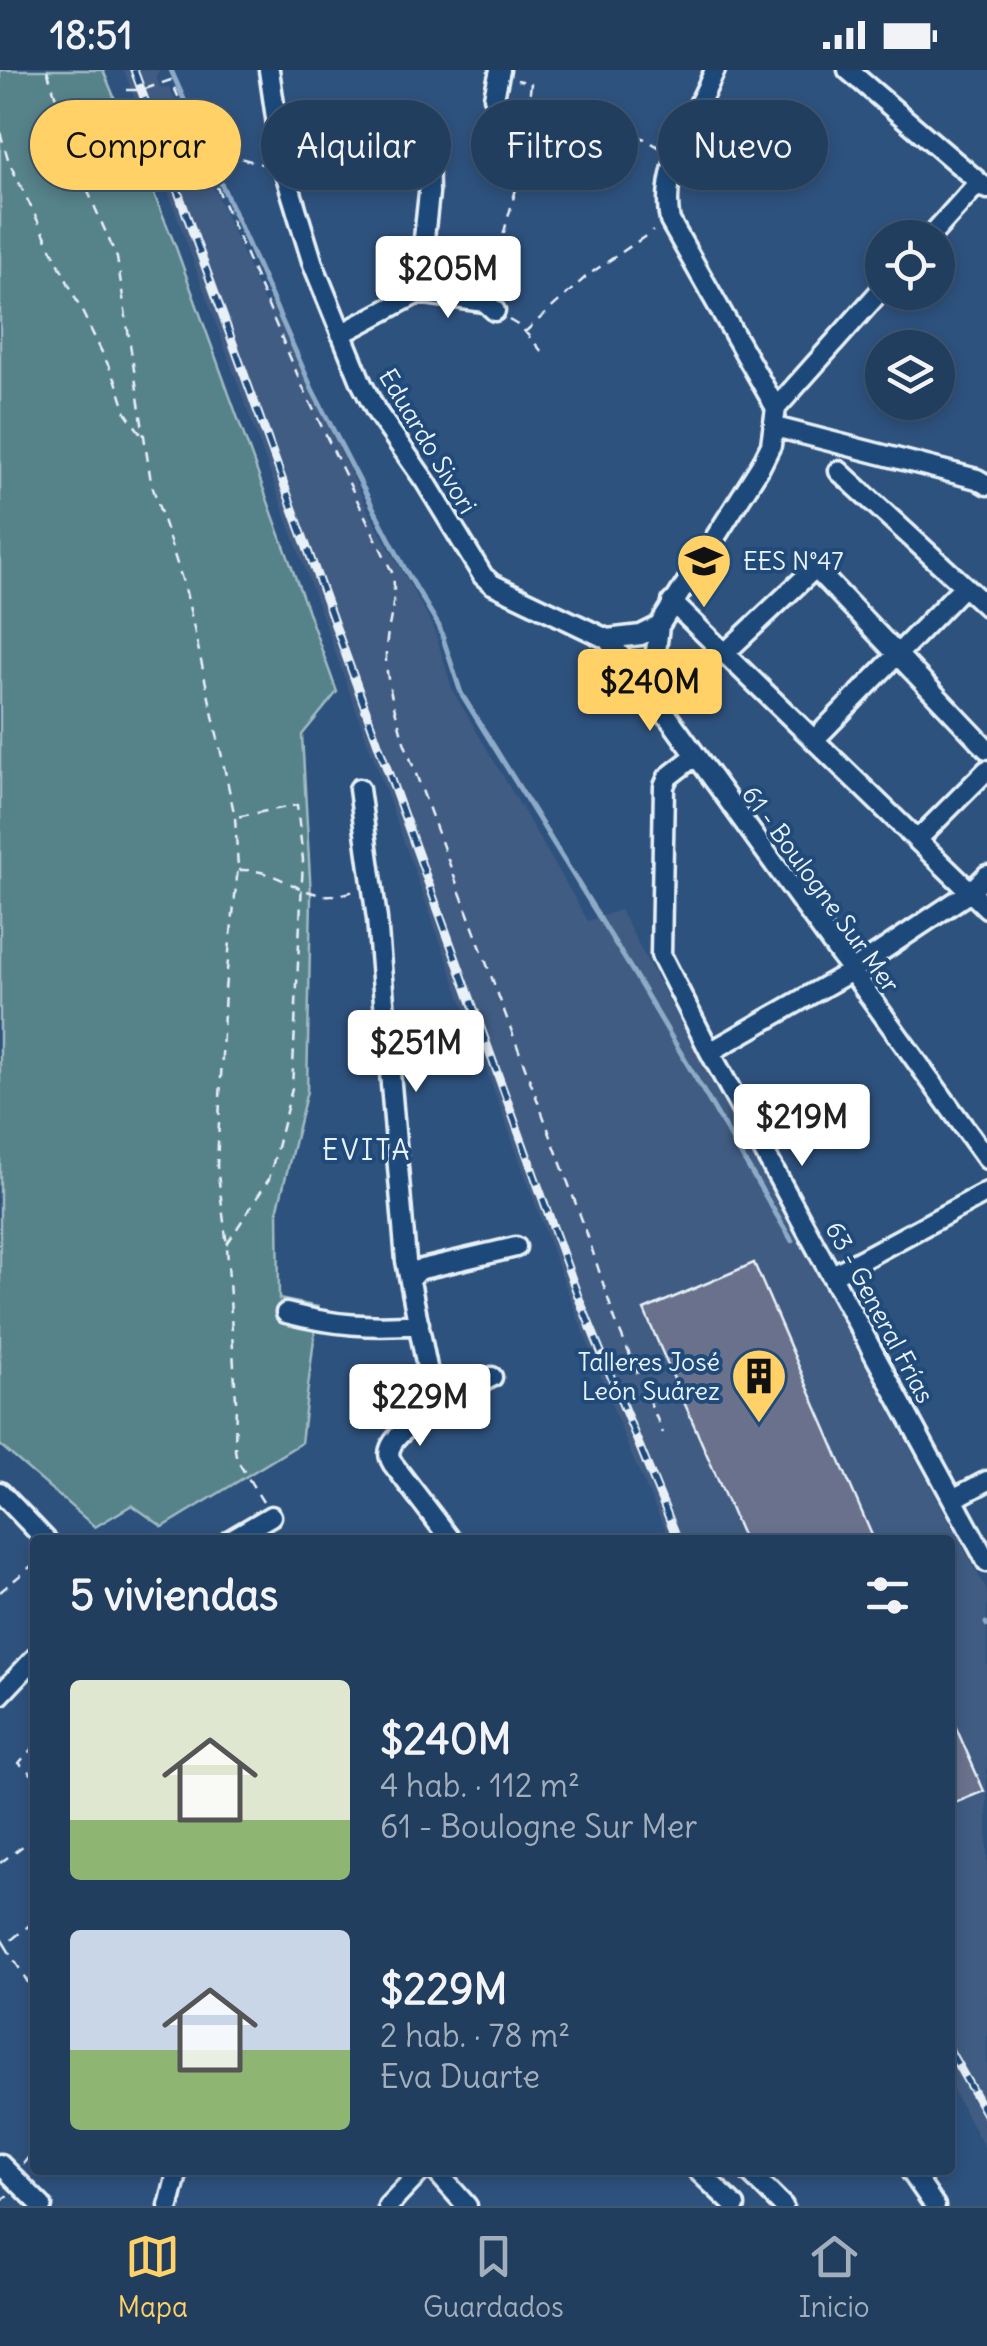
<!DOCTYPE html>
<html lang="es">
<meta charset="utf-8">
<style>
:root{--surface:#223e5e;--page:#2a4564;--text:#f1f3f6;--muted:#a2aebc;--line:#3f5773;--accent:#ffd166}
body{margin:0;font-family:Delius,sans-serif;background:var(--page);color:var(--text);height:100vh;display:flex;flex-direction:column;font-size:38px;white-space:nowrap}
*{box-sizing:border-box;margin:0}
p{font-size:32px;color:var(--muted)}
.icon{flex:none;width:55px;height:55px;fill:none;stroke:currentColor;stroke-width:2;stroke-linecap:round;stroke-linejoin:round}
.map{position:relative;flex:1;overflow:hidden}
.panel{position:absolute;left:30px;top:1465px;width:925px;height:640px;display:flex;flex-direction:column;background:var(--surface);border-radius:10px;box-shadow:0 5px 15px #0003,0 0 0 2px var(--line)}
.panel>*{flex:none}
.banner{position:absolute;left:30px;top:30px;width:928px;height:90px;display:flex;gap:20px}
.tools{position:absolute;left:865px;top:150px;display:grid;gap:20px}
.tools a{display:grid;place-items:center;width:90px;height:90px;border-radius:50%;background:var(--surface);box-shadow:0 5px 15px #0003,0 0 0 2px var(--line);font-size:50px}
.price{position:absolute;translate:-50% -85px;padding:0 22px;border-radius:10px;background:#fff;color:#222;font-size:32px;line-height:65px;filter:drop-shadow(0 2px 5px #0008)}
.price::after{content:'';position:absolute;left:50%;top:60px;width:30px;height:22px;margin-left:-15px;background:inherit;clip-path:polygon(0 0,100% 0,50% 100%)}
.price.selected{background:var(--accent);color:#111}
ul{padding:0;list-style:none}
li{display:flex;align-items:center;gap:30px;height:250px;padding:0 40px}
li span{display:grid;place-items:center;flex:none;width:280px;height:200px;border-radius:10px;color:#555}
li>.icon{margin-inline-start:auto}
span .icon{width:120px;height:120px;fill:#fffc;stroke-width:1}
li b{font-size:42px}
h2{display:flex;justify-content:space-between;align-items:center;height:120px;padding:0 40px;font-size:42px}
.chip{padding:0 35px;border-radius:45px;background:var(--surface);box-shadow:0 5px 15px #0003,0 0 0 2px var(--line);font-size:35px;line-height:90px}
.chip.selected{background:var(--accent);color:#111}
.status{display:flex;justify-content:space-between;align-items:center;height:70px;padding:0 50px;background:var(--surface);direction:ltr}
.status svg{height:28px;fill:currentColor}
.tab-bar{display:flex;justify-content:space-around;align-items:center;height:140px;border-top:2px solid var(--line);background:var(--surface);font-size:28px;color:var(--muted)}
.tab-bar a{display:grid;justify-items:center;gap:5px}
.tab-bar .selected{color:var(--accent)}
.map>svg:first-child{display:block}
.built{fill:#405b82}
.green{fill:#57828a;stroke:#a0bac1;stroke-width:2.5}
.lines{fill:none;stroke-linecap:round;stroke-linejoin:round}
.stream{stroke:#8daac6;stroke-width:5}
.building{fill:#69718c;stroke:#e8f1f8;stroke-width:2.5}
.minor-casing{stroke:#e8f1f8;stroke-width:25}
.path{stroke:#e8f1f8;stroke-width:2.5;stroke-dasharray:10 8;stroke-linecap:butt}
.minor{stroke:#1f4a7a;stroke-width:18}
.rail-casing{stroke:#e8f1f8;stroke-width:9}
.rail{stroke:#1f4a7a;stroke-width:5;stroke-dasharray:15;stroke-linecap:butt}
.labels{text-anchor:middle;stroke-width:8;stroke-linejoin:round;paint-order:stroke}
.street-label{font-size:25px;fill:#e8f1f8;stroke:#1f4a7a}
.poi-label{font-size:25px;fill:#e8f1f8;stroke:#1f4a7a;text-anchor:start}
.neighbourhood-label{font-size:28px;letter-spacing:2.5px;fill:#e8f1f8;stroke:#1f4a7a}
</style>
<div class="status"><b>18:51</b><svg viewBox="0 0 49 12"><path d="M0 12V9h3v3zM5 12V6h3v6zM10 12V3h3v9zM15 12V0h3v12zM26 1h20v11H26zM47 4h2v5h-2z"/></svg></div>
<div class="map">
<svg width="987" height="2136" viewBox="0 0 987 2136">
<rect width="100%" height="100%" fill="#2e527e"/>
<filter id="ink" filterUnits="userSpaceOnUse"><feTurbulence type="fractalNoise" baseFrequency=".01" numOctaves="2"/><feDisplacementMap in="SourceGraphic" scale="20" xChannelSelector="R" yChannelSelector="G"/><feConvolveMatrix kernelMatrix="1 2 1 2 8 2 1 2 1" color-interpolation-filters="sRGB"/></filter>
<g filter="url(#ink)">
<path class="built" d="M 124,0 L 159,0 L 156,7 L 161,18 L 169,17 L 265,234 L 271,234 L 372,448 L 433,556 L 453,621 L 588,851 L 620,840 L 987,1521 L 987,2082 L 950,2016 L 950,1470 L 670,1470 L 631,1384 L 560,1202 Z"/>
<path class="green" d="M 0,0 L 103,0 L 175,175 L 337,622 L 302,665 L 311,826 L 307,1021 L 278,1138 L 279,1229 L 318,1237 L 301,1373 L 163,1457 L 132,1435 L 95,1457 L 0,1375 Z"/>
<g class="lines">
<path class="stream" d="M 171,0 L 313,321 L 406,501 L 439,556 L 461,623 L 633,902 L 792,1171
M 986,1553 L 987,1555"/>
</g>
<path class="building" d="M 754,1193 L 874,1470 L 744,1470 L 644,1240 Z
M 950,1644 L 984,1721 L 950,1735 Z"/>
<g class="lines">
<g class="minor-casing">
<path id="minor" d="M 269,0 L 283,96 L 313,194 L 362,314 L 376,341 L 425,411 L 483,506 L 492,514 L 607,569 L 651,623
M 715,0 C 695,47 659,99 670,151 L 776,338
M 848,0 L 987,119
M 494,27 L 500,0
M 929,168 L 979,112
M 882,219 L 776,338 L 771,375 L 760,397 L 659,556 L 651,623 L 987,1089
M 418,223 L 485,232 L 495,241
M 341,264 L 418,223 L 429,123 L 428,73
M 775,357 L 977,409 L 987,415
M 839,401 L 987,537
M 672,532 L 987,838
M 607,569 L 641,565 L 659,556
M 725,583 L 815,498 L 987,679
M 815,669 L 964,516
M 695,686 L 668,707 L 664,716 L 661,885 L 710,982 L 987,1492
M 359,719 L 377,849 L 406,1191 L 435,1338
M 917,770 L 987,700
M 710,982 L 850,902 L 970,822 L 987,805
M 833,1205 L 987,1122
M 410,1209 L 418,1200 L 516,1177
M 286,1243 C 332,1255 372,1258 419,1254
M 0,1422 L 46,1470
M 953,1429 L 987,1411
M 230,1470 L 271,1446
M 451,1470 L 393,1394 C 390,1389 388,1385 390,1379 C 397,1355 469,1318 492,1307
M 0,1625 L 35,1588
M 0,2094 L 42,2136
M 435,2100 L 467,2136
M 697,2100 L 735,2136
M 747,2100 L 783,2136
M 910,2100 L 935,2136
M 169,2136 L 178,2100
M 388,2136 L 422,2100"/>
</g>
<path class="path" d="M 47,0 L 83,110 L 117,188 L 151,412 L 186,522 L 235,747 L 238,798 L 225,919 L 217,1096 L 227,1176 L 236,1331 L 235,1380 L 237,1390 L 263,1432
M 127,20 L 142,20 L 171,10 L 304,320 L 393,504 C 397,537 387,552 386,582 C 385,611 396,641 403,669 L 586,1161 L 615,1250 L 663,1363
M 572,32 L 607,47 L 662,79
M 0,62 L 9,92 L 116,311 L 126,343 L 143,367
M 208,94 L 229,85 L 262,94
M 489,216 L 521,101 L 531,13 L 517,10
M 509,250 L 521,257 L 543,283
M 525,262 L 588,205 L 653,161
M 239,800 C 287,798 303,838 354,821
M 227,1174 L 269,1109 L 292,1018 L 303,790 L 297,735 L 236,747
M 0,1522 L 35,1493
M 35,1675 L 19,1693 L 35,1707
M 0,1793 L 35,1767
M 0,1867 L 5,1875 L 31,1854
M 5,1875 L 35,1924
M 23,2094 L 35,2079
M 0,2132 L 8,2125"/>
<use href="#minor" class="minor"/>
<g class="rail-casing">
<path id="rail" d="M 134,0 L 578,1226 L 678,1470
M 950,1981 L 987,2046"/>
</g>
<use href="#rail" class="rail"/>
</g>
</g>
<defs>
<g id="school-pin" transform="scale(2.875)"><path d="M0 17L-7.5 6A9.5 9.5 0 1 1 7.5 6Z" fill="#ffd166" stroke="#1f4a7a"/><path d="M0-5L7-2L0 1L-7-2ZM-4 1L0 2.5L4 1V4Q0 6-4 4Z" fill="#111"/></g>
<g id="building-pin" transform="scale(2.875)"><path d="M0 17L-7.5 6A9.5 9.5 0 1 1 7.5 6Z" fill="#ffd166" stroke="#1f4a7a"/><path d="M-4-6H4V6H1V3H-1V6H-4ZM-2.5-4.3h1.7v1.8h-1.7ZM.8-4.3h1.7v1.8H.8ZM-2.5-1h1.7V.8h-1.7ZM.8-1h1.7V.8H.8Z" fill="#111"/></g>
</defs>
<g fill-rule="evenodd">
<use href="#school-pin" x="704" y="491"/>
<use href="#building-pin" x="759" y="1306"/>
</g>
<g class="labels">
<g class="street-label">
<text transform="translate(428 371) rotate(59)" y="9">Eduardo Sivori</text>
<text transform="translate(821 819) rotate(54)" y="9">61 - Boulogne Sur Mer</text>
<text transform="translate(880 1242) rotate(62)" y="9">63 - General Frías</text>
</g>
<g class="poi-label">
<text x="743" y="500">EES N°47</text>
<text x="720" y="1301" text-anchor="end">Talleres José<tspan x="720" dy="29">León Suárez</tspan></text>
</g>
<g class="neighbourhood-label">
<text x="367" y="1090">EVITA</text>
</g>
</g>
</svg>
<div class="tools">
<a><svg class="icon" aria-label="locate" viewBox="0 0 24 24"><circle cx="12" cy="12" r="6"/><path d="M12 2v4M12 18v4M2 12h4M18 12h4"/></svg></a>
<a><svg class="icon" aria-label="layers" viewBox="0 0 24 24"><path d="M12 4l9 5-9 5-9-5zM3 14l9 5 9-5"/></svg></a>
</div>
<b class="price" style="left:448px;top:251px">$205M</b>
<b class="price selected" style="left:650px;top:664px">$240M</b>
<b class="price" style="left:416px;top:1025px">$251M</b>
<b class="price" style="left:802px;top:1099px">$219M</b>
<b class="price" style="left:420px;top:1379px">$229M</b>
<div class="banner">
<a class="chip selected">Comprar</a>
<a class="chip">Alquilar</a>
<a class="chip">Filtros</a>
<a class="chip">Nuevo</a>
</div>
<section class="panel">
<h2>5 viviendas<svg class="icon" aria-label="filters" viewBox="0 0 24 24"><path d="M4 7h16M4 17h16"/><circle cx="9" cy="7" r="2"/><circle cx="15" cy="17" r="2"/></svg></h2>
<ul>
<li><span style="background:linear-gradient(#dfe7d0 70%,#8fb573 0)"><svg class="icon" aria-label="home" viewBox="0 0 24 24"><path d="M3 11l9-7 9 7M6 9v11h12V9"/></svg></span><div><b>$240M</b><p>4 hab. · 112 m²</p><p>61 - Boulogne Sur Mer</p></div></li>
<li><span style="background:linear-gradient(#c9d6e8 60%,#8fb573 0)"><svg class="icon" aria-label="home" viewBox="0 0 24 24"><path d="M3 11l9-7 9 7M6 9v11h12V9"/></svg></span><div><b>$229M</b><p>2 hab. · 78 m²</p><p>Eva Duarte</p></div></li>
</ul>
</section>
</div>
<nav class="tab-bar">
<a class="selected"><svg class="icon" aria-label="map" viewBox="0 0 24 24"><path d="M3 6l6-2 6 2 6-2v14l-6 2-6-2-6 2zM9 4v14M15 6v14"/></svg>Mapa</a>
<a><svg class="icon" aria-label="saved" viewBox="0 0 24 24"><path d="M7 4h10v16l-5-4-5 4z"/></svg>Guardados</a>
<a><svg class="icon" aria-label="home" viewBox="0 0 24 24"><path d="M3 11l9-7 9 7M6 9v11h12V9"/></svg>Inicio</a>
</nav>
